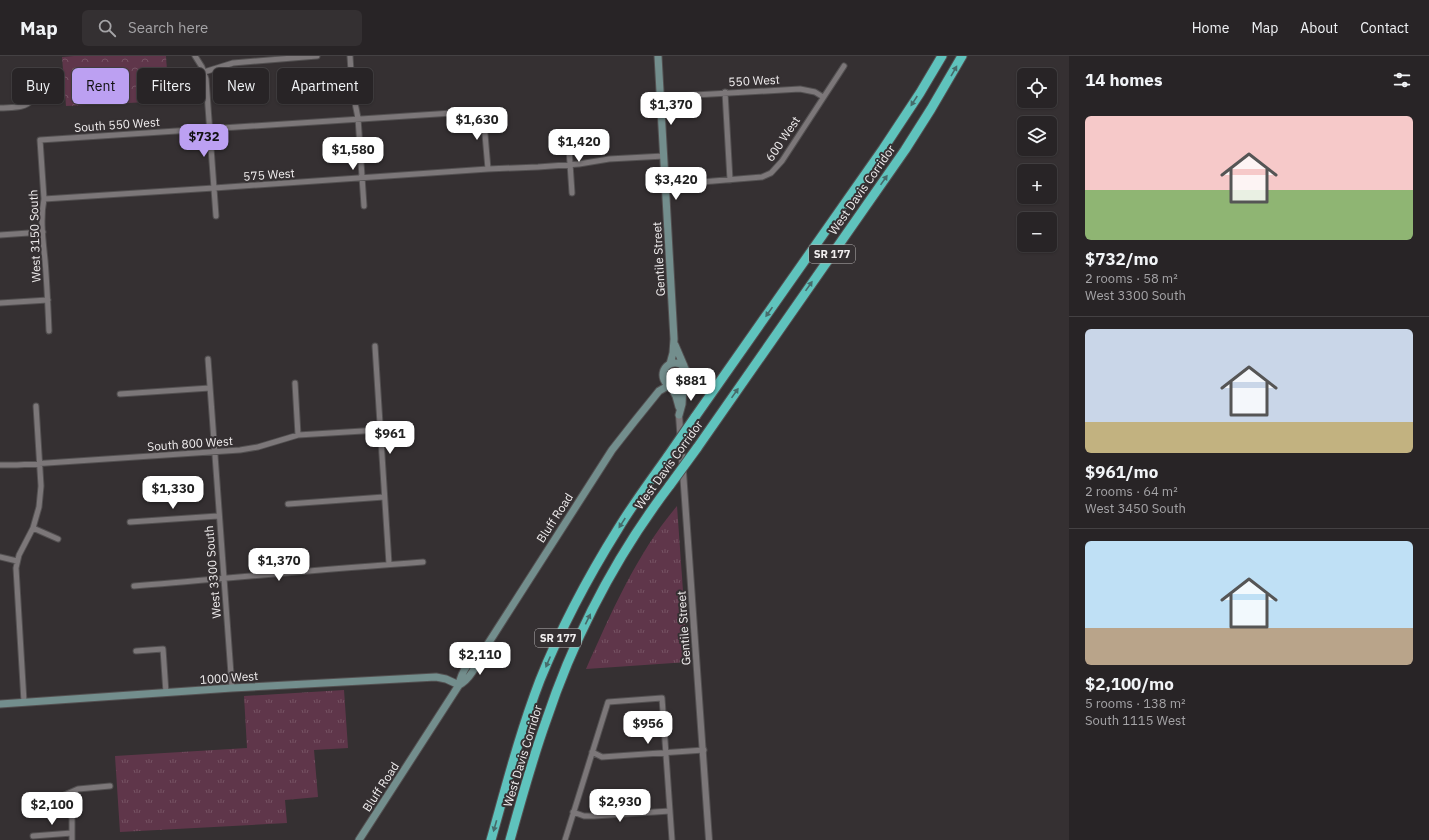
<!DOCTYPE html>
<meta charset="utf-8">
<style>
:root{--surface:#282426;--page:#343032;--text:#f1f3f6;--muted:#a5a4a7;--line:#444143;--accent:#bca0f2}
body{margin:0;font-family:"IBM Plex Sans",sans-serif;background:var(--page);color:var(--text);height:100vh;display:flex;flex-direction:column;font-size:15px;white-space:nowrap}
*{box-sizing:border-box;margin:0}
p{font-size:13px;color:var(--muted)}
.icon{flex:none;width:22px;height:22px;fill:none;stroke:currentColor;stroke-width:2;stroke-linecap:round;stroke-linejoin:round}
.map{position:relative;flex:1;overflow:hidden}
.details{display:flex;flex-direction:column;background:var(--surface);width:360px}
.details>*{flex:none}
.guide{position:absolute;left:12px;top:12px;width:380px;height:36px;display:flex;gap:8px}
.fabs{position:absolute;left:1017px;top:12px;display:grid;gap:8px}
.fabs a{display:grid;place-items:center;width:40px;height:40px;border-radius:6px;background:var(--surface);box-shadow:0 1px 3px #0004,0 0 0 1px var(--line);font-size:20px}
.price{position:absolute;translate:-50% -34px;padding:0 9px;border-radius:8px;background:#fff;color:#222;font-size:13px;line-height:26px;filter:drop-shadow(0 1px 2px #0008)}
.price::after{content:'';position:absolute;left:50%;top:24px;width:12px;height:9px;margin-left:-6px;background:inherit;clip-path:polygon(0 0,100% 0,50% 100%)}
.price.active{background:var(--accent);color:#111}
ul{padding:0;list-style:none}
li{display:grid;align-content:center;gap:8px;height:212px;padding:0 16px}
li+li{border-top:1px solid var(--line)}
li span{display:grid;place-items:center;height:124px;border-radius:6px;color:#555}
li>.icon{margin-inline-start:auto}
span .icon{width:72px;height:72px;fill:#fffc;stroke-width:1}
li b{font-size:17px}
h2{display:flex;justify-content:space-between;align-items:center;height:48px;padding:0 16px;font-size:17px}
.pill{padding:0 14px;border-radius:6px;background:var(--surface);box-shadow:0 1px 3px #0004,0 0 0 1px var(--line);font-size:14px;line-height:36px}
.pill.active{background:var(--accent);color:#111}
header{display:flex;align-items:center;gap:24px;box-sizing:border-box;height:56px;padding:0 20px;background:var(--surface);border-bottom:1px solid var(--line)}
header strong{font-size:19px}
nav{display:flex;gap:22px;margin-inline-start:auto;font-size:14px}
.search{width:280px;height:36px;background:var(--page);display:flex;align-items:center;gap:10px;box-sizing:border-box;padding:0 14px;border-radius:6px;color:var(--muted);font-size:15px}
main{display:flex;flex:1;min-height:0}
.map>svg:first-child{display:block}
.grass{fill:url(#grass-tufts)}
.park{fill:url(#park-crowns)}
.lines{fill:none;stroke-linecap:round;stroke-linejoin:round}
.minor-casing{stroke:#535051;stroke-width:7}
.tertiary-casing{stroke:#535051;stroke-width:8}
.secondary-casing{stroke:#535051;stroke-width:9}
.motorway-casing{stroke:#535051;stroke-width:11}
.minor{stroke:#7c7779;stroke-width:5}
.tertiary{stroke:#7c7779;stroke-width:6}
.secondary{stroke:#738e8d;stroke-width:7}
.motorway{stroke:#5fc3bd;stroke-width:9}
.motorway-bridge-casing{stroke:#535051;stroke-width:11;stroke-linecap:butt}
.motorway-bridge{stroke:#5fc3bd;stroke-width:9}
.oneway{fill:#466b6a}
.labels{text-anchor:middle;stroke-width:4;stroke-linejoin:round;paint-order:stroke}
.shield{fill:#353032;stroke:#b9b5b6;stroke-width:1}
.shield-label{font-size:11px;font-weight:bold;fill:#f1eeef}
.street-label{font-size:12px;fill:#f1eeef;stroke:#353032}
</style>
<header>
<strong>Map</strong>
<div class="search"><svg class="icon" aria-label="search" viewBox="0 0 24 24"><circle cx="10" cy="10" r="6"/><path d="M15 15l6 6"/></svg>Search here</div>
<nav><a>Home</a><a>Map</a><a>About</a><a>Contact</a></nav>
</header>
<main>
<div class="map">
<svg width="1069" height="784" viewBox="0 0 1069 784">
<defs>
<pattern id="grass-tufts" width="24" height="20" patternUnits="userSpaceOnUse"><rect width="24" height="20" fill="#5f364a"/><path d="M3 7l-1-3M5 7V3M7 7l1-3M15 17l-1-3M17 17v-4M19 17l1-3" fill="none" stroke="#765364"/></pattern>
<pattern id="park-crowns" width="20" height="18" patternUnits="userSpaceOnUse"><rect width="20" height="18" fill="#5f364a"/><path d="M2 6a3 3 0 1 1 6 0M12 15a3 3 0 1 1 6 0" fill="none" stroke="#765364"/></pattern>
</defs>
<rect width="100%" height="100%" fill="#353032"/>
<path class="grass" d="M 677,450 L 688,606 L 586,613 C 611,557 637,497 677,450 Z
M 344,634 L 348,692 L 314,694 L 318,741 L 285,744 L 287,767 L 120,776 L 115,700 L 247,692 L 244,640 Z"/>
<path class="park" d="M 74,0 L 166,0 L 169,45 L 66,50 L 62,1 Z"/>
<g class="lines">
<g class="minor-casing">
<path id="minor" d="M 195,0 L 202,11 L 206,23 L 216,160
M 350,0 L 352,32 L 358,62 L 364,150
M 204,16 L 233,7 L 317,0
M 725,36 L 730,124
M 660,41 L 800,33 L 815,36 L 823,41
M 0,52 C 12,51 24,53 32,44
M 568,78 L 572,137
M 665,129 L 762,121 L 771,117 L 782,105 L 844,10
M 44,143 L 214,132 L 488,113 L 538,111 L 579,108 L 609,103 L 664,100
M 0,179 L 43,176
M 0,247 L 48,244
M 49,275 C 48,251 47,228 45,204 C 43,184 40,163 44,143 L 40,84 L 483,55 L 488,113
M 375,290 L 389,508
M 208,303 L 232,632
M 295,327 L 298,379
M 120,338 L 210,332
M 0,409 L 17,409 L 240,394 L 258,391 L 298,379 L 379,374
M 288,448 L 384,441
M 130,466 L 218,460
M 33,472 L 58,483
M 0,501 L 17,505
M 134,530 C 230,522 326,513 423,506
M 136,595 L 163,593 L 166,637
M 24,646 L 16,512 L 19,499 L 33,472 L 39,451 L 41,430 L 36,350
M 592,696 L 602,701 L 704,694
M 573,756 L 584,760 L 594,760 L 670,755
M 33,780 L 72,777
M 72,784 L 72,763 L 70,755 L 60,741 L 78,733 L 110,730
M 565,784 L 608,646 L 662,642 L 672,784"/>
</g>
<g class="tertiary-casing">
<path id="tertiary" d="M 679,359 L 709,784"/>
</g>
<g class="secondary-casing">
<path id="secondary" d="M 658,0 L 674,283 L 673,297 L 670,308
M 675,289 L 684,310
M663 319a12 12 0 1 1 24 0a12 12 0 1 1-24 0Z
M 671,331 L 676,340 L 679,351
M 679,359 L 682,348 L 683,329
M 459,629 C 471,623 478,606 484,594 L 612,394 L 634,366 L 659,335 L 666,331 L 670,330
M 0,648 L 232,632 L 436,621 L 446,623 L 459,629
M 359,784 L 459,629 C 461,616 471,601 483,595"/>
</g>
<g class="motorway-casing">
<path id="motorway" d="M 695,361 L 883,93 L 920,37 L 942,0
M 697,392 L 905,94 L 931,53 L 962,0
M 491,784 C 506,731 520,676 540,624 C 561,572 588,521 618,473 C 633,448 651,424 668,400
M 510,784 C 521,744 532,704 546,665 C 574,581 616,500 670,429"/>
</g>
<use href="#minor" class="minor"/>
<use href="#tertiary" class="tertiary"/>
<use href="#secondary" class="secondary"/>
<use href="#motorway" class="motorway"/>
<g class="motorway-bridge-casing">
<path id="motorway-bridge" d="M 668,400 L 695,361
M 670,429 L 697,392"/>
</g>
<use href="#motorway-bridge" class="motorway-bridge"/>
</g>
<defs><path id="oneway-solid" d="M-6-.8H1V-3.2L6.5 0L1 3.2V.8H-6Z"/></defs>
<g class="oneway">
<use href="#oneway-solid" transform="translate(954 15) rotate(-60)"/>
<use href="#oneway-solid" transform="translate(914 45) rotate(123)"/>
<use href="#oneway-solid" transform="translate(884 124) rotate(-55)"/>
<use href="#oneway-solid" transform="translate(809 230) rotate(-55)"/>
<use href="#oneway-solid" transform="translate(769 256) rotate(125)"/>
<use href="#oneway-solid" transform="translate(735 337) rotate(-55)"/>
<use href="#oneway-solid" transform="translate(622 467) rotate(123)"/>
<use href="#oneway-solid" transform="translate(588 563) rotate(-64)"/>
<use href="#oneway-solid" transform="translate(548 606) rotate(113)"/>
<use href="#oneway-solid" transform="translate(495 770) rotate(106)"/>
</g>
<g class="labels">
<g class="shield">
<rect x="809" y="189" width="46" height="18" rx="3"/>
<rect x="535" y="573" width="46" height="18" rx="3"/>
</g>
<g class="shield-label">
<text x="832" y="202">SR 177</text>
<text x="558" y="586">SR 177</text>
</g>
<g class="street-label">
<text transform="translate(754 25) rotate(-3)" y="4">550 West</text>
<text transform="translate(117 69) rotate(-4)" y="4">South 550 West</text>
<text transform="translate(783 83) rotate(-56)" y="4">600 West</text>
<text transform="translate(269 119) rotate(-4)" y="4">575 West</text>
<text transform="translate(862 134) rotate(-55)" y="4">West Davis Corridor</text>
<text transform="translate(35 180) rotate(-92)" y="4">West 3150 South</text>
<text transform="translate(659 203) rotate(-93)" y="4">Gentile Street</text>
<text transform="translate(190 388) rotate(-4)" y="4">South 800 West</text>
<text transform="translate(669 409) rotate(-54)" y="4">West Davis Corridor</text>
<text transform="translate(555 462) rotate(-57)" y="4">Bluff Road</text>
<text transform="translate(213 516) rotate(-95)" y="4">West 3300 South</text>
<text transform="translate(684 572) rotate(-94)" y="4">Gentile Street</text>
<text transform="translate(229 622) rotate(-4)" y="4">1000 West</text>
<text transform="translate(523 700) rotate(-73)" y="4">West Davis Corridor</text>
<text transform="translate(381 731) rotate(-57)" y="4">Bluff Road</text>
</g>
</g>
</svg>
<div class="fabs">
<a><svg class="icon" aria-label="locate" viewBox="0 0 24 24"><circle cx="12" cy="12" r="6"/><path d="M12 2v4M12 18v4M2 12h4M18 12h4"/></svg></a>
<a><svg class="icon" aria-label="layers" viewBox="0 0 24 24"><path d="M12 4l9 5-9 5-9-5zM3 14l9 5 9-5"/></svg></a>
<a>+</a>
<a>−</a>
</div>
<b class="price" style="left:671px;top:70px">$1,370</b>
<b class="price" style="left:477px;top:85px">$1,630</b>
<b class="price active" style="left:204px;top:102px">$732</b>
<b class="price" style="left:579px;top:107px">$1,420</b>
<b class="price" style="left:353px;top:115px">$1,580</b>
<b class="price" style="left:676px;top:145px">$3,420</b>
<b class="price" style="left:691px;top:346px">$881</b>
<b class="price" style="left:390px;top:399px">$961</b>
<b class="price" style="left:173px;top:454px">$1,330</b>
<b class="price" style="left:279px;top:526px">$1,370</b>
<b class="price" style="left:480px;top:620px">$2,110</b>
<b class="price" style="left:648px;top:689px">$956</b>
<b class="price" style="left:620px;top:767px">$2,930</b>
<b class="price" style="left:52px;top:770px">$2,100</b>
<div class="guide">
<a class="pill">Buy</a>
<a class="pill active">Rent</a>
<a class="pill">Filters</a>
<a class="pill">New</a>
<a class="pill">Apartment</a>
</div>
</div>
<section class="details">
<h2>14 homes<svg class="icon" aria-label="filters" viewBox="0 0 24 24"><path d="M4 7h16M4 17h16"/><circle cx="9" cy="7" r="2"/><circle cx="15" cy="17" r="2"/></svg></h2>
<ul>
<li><span style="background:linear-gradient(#f6c9c9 60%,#8fb573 0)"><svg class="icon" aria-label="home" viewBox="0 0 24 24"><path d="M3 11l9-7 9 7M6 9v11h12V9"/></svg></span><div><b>$732/mo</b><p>2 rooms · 58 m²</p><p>West 3300 South</p></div></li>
<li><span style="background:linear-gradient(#c9d6e8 75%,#c2b280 0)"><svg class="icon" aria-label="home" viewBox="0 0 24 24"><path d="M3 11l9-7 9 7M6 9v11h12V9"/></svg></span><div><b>$961/mo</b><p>2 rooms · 64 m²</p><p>West 3450 South</p></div></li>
<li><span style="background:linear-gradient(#bfe0f5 70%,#b9a48a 0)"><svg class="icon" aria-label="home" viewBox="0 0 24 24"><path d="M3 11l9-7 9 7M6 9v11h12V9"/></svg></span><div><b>$2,100/mo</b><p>5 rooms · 138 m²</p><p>South 1115 West</p></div></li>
</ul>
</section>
</main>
